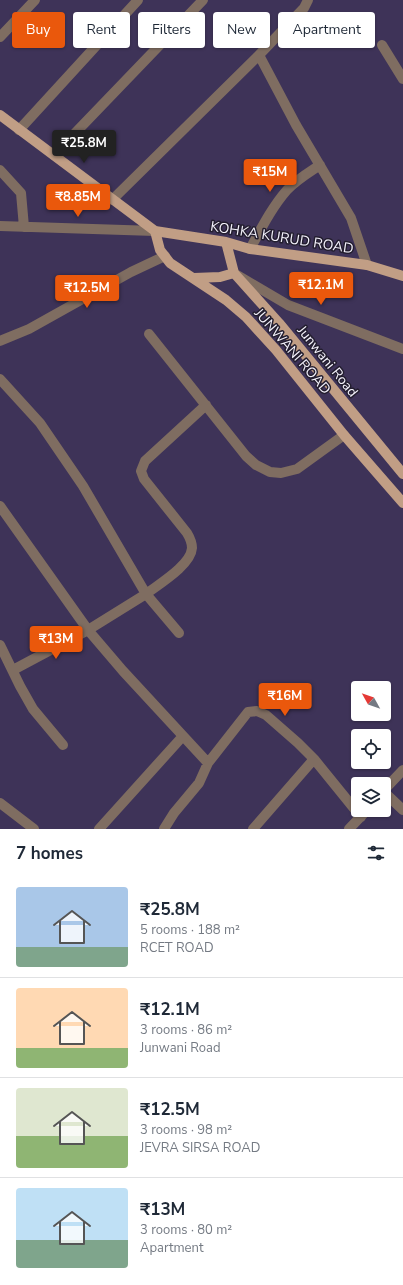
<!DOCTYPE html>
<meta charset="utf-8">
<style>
:root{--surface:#fff;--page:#f6f6f7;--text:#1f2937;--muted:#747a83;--line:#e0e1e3;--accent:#ea580c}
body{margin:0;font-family:"Nunito Sans",sans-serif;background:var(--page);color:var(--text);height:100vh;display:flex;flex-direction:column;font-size:15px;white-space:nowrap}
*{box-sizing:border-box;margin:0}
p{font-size:13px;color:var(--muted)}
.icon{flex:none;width:22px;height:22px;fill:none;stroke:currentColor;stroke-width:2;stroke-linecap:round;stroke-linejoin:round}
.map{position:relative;height:829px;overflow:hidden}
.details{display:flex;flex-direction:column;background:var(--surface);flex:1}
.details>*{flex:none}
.top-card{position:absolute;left:12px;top:12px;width:379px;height:36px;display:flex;gap:8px}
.needle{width:26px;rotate:310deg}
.fabs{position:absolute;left:351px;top:681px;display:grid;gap:8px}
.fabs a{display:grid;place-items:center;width:40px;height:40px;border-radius:4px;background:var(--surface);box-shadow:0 1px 3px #0004;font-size:20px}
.price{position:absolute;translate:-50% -34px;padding:0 9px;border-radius:4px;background:var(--accent);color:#fff;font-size:13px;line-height:26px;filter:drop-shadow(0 1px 2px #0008)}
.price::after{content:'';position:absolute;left:50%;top:24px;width:12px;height:9px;margin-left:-6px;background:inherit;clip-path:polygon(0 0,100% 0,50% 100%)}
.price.selected{background:#222;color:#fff}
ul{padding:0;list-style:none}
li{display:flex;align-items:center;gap:12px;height:100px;padding:0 16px}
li+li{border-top:1px solid var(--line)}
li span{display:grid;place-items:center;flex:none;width:112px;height:80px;border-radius:4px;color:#555}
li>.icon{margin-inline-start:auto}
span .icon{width:48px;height:48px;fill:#fffc;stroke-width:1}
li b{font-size:17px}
h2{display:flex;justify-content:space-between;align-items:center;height:48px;padding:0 16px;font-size:17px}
.chip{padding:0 14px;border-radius:4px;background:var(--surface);box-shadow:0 1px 3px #0004;font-size:14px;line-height:36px}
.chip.selected{background:var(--accent);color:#fff}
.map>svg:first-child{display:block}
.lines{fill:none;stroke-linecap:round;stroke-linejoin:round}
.minor{stroke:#7f6d61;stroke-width:10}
.major{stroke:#c19e85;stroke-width:10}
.labels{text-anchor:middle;stroke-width:3;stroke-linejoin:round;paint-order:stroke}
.street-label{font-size:14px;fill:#f4f2fc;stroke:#231e2f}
</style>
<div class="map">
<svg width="403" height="829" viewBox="0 0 403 829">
<rect width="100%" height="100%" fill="#3e3358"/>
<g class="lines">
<path class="minor" d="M 308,0 L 304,8 L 259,55 L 296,125 L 351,218 L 367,265
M 0,37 L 35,0
M 382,45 L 403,79
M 19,130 L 138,0
M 54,155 L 203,0
M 0,170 L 21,193 L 24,227
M 112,200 L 259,55
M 0,226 L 155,231
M 250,249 C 261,229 272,207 287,190 C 296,180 308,173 320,165
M 237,275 L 288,305 L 403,349
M 149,334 L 246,456 L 256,465 L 270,472 L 281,473 L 297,469 L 344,435
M 0,341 L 29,329 L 131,272 L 165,256
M 0,379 L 40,423 L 83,486 L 146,594 L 88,630 L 123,671 L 208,763
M 0,506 L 88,630 L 13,670
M 179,633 L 146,594 C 159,584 191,565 192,548 C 192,542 190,538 187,533 L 144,479 L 141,471 L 145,461 L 206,405
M 0,645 L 20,686 L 33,709 L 63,745
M 384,790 L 403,770
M 384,792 L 403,810
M 0,803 L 34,829
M 99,829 L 183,736
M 164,829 L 174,813 L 199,783 L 208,763 L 248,712 L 257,711 L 266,715 L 298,743 L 314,759 L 361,817
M 253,829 L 314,759
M 349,829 L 367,810"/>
<path class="major" d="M 0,115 L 155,231 L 226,242 L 250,249 L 367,265 L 403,276
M 155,231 L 160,250 L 170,263 L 226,300 L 246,317 L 276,350 L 344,435 L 403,503
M 226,242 L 234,273 L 279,323 L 403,474
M 194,278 L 220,277 L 234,273"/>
</g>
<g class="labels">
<g class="street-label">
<text transform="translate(282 237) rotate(9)" y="5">KOHKA KURUD ROAD</text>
<text transform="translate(293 351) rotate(49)" y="5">JUNWANI ROAD</text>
<text transform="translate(328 361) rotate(51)" y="5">Junwani Road</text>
</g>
</g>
</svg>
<div class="fabs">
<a><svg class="needle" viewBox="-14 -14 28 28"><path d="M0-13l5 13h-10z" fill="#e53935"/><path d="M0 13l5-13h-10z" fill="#747a83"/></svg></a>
<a><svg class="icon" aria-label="locate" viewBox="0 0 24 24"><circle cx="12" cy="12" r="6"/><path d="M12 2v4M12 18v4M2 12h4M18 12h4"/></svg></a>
<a><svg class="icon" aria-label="layers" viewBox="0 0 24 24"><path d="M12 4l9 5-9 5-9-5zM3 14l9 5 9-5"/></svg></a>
</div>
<b class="price selected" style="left:84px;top:164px">₹25.8M</b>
<b class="price" style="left:270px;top:193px">₹15M</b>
<b class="price" style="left:78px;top:218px">₹8.85M</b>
<b class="price" style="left:321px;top:306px">₹12.1M</b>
<b class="price" style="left:87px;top:309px">₹12.5M</b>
<b class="price" style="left:56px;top:660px">₹13M</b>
<b class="price" style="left:285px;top:717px">₹16M</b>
<div class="top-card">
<a class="chip selected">Buy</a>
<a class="chip">Rent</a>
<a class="chip">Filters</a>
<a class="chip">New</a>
<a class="chip">Apartment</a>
</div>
</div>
<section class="details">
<h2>7 homes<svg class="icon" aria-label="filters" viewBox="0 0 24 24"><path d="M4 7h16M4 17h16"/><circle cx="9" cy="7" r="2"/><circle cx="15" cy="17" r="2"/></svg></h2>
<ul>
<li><span style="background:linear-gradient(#a9c7e8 75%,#7fa58c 0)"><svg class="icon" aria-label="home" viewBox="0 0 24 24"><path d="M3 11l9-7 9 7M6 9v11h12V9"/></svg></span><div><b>₹25.8M</b><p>5 rooms · 188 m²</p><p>RCET ROAD</p></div></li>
<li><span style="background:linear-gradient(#ffd9b3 75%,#8fb573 0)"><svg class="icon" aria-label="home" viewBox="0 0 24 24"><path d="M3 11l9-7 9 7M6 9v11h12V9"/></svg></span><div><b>₹12.1M</b><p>3 rooms · 86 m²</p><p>Junwani Road</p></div></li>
<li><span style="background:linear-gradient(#dfe7d0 60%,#8fb573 0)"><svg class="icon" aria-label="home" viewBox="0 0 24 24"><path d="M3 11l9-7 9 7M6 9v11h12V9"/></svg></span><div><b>₹12.5M</b><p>3 rooms · 98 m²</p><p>JEVRA SIRSA ROAD</p></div></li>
<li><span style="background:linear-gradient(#bfe0f5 65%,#7fa58c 0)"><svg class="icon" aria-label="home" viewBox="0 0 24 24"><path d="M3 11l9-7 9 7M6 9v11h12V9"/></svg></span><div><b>₹13M</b><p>3 rooms · 80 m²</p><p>Apartment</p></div></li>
</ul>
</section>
